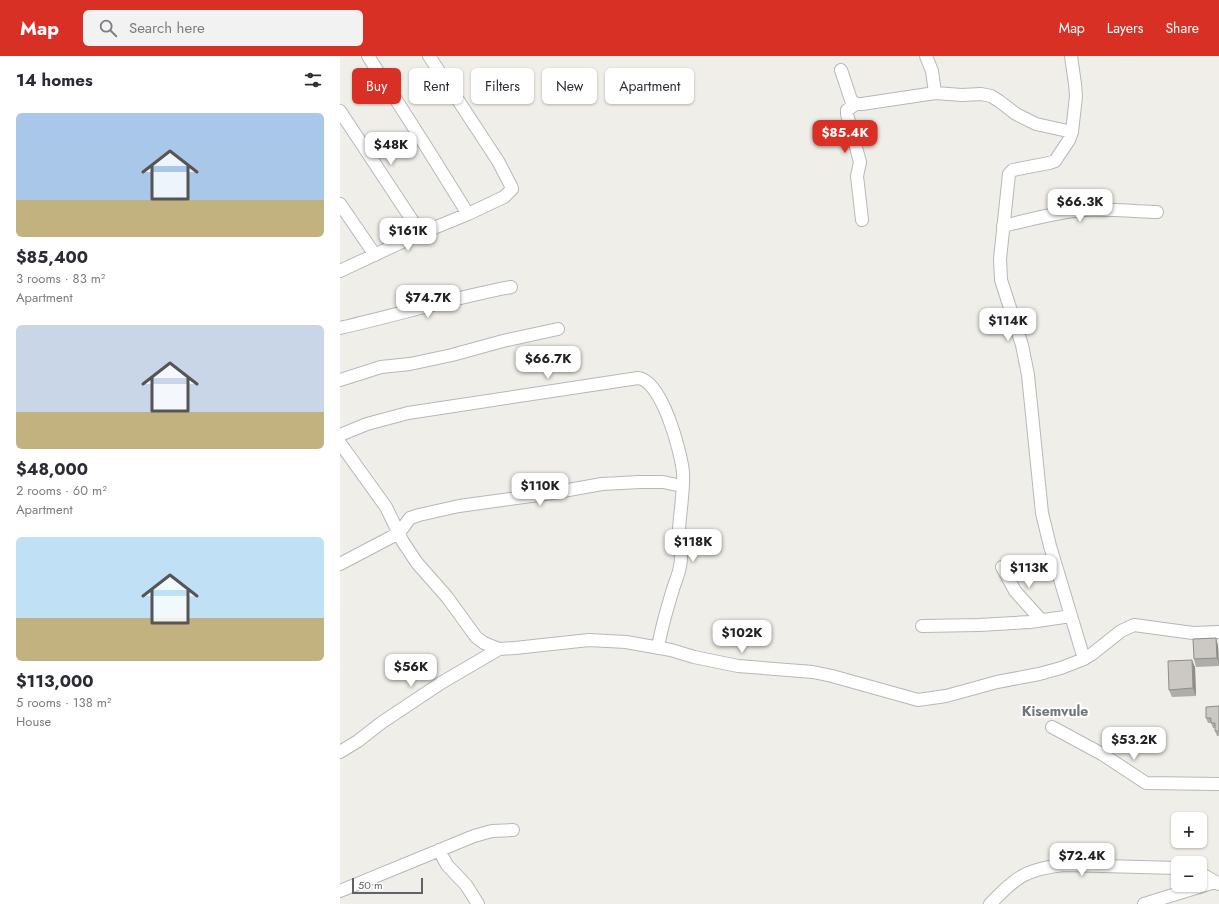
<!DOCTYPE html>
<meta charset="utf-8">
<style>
:root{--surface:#fff;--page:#f2f2f3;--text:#2b2b33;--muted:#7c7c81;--accent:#d93025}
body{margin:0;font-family:Jost,sans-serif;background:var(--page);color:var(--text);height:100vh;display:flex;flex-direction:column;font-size:15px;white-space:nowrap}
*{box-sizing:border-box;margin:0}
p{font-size:13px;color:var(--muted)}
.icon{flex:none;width:22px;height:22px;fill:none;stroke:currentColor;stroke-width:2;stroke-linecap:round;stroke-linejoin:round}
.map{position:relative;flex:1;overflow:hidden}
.side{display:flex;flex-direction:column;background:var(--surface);width:340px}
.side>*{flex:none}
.guide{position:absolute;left:12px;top:12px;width:380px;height:36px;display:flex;gap:8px}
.tools{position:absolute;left:831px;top:756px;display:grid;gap:8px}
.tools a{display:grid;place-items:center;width:36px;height:36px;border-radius:6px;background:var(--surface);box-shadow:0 1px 3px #0004;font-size:20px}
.scale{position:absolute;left:12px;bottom:10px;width:71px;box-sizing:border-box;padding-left:4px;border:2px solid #5f6367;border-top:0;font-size:11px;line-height:14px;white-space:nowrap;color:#5f6367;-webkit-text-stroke:3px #fff;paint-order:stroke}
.price{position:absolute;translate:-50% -34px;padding:0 9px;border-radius:8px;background:#fff;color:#222;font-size:13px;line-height:26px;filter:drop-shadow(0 1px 2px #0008)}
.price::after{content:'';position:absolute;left:50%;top:24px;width:12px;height:9px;margin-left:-6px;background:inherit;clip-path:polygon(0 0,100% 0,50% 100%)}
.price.current{background:var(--accent);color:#fff}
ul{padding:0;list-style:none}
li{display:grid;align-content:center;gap:8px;height:212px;padding:0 16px}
li span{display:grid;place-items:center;height:124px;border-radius:6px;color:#555}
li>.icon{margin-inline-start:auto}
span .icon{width:72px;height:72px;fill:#fffc;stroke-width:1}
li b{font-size:17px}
h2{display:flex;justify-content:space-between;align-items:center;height:48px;padding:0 16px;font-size:17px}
.tag{padding:0 14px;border-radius:6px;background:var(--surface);box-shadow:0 1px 3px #0004;font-size:14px;line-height:36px}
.tag.current{background:var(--accent);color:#fff}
header{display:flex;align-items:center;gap:24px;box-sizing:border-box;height:56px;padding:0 20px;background:var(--accent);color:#fff}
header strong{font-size:19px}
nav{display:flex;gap:22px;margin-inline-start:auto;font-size:14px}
.search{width:280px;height:36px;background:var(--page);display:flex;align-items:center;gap:10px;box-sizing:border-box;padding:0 14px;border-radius:6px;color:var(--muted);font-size:15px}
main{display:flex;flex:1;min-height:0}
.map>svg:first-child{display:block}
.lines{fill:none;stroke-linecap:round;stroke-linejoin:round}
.minor-casing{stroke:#b5b8bb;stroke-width:14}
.minor{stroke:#fff;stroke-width:12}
.wall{fill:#afada9}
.shaded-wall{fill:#8f8d89}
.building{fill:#ccc9c4;stroke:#8f8d89}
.labels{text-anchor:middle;stroke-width:4;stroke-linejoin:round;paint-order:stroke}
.quarter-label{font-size:14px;font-weight:bold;fill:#707579;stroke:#fff}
</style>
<header>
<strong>Map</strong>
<div class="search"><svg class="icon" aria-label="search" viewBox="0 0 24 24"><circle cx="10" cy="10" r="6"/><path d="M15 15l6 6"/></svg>Search here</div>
<nav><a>Map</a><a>Layers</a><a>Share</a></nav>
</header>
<main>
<section class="side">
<h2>14 homes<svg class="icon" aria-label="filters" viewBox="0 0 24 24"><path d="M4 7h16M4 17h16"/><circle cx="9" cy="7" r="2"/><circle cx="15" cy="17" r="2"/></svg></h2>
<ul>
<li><span style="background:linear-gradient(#a9c7e8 70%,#c2b280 0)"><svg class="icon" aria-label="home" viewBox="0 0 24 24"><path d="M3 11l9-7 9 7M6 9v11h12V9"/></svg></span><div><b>$85,400</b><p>3 rooms · 83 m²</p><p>Apartment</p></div></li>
<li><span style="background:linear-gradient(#c9d6e8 70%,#c2b280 0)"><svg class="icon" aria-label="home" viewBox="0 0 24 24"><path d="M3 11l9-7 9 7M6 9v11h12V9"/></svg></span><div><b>$48,000</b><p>2 rooms · 60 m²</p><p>Apartment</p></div></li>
<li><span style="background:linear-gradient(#bfe0f5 65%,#c2b280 0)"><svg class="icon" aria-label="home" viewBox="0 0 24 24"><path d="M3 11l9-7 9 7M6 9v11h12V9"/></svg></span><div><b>$113,000</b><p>5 rooms · 138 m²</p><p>House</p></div></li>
</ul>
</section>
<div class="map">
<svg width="879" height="848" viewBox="0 0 879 848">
<rect width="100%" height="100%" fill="#f0eee8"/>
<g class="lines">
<g class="minor-casing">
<path id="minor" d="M 28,0 L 85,89 L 128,158
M 586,0 L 592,15 L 595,37
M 731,0 L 735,28 L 736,40 L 732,76 L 729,84 L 715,105 L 709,107 L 673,114 L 669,118 L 660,203 L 661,224 L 682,289 L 688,319 L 702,457 L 710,490 L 744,603
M 501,14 L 511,44 L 516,48 L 522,48 L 595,37 L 622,39 L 641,38 L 651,40 L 659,45 L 676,58 L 696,68 L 732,76
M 516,48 L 507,54 L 507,58 L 520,106 L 517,120 L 522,164
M 0,55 L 72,164 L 79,178
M 0,148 L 35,199
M 663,170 C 689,164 716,156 744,154 C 768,153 793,155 817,156
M 0,215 L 79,178 L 128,158 L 164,141 L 172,133 L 171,130 L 158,105 L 89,0
M 0,272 C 57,259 113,242 171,231
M 0,324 L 41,311 L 70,308 L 112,299 L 163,285 L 218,273
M 0,379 L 27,368 L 68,357 L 298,322 C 322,324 341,396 343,416 C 344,435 340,455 339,474 C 339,486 343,498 340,510 C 339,518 335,526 333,533 C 327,553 321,572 318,592
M 0,387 L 46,451 L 63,486 L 77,507 L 107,541 L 136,581 L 144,587 L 159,593 L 175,592 L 249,584 L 286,586 L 331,594 L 354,601 L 398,610 L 473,616 L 492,620 L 578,644 L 606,640 L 657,626 L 699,618 L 721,612 L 744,603 L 752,598 L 781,575 L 794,569 L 853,577 L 879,576
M 0,508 L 59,477 L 70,462 L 79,459 L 119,450 L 206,438 L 262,428 L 300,426 L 323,426 L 342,430
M 662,511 L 675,535 L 701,564
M 582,570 L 639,569 L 690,566 L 731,560
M 712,671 L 762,698 L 806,727 L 879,728
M 0,696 L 18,685 L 41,667 L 101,627 L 159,593
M 99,794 L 107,809 L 126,829 L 138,848
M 860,817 L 879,828
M 0,835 L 134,780 L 152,775 L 173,774
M 650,848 C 677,821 685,813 724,809 L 838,812
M 804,848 L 875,826"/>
</g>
<use href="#minor" class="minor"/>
</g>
<path class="wall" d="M 876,582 L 878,590 L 879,610 L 856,611 L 854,603 Z
M 855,611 L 856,640 L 832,641 L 829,634 Z
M 879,650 L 879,680 L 877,680 L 875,675 L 875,672 L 873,672 L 871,667 L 868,667 L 866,662 Z"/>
<path class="shaded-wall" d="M 876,582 L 878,590 L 879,609 L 877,602 Z
M 852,604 L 855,611 L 856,640 L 853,632 Z"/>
<path class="building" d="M 876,582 L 877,602 L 854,603 L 853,583 Z
M 852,604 L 853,632 L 829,634 L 828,605 Z
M 879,650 L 879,675 L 875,675 L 875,667 L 871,667 L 871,662 L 866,662 L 866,651 Z"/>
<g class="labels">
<g class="quarter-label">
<text x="715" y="660">Kisemvule</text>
</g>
</g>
</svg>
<div class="tools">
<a>+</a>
<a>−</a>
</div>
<div class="scale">50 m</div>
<b class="price current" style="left:505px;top:98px">$85.4K</b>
<b class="price" style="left:51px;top:110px">$48K</b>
<b class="price" style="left:740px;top:167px">$66.3K</b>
<b class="price" style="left:68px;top:196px">$161K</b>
<b class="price" style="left:88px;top:263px">$74.7K</b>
<b class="price" style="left:668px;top:286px">$114K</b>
<b class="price" style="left:208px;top:324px">$66.7K</b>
<b class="price" style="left:200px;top:451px">$110K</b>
<b class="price" style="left:353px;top:507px">$118K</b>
<b class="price" style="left:689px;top:533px">$113K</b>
<b class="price" style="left:402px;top:598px">$102K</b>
<b class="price" style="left:71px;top:632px">$56K</b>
<b class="price" style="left:794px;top:705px">$53.2K</b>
<b class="price" style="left:742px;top:821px">$72.4K</b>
<div class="guide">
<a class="tag current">Buy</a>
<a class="tag">Rent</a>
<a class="tag">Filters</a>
<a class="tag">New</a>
<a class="tag">Apartment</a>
</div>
</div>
</main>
